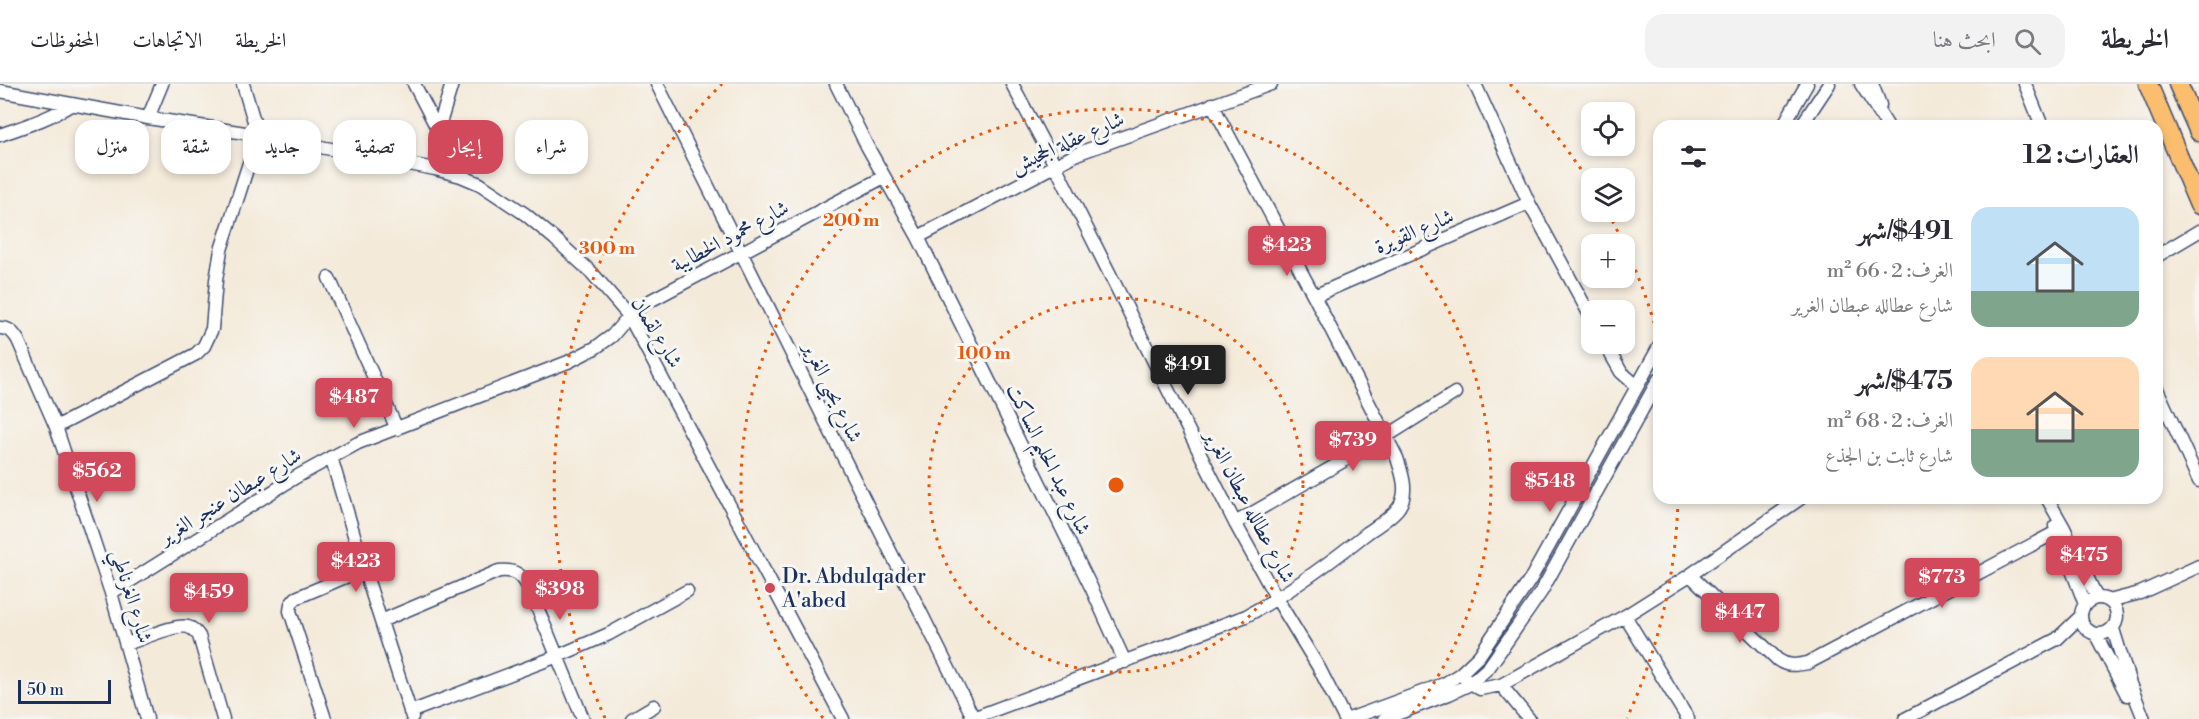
<!DOCTYPE html>
<html lang="ar">
<meta charset="utf-8">
<style>
:root{--surface:#fff;--page:#f2f2f3;--text:#2b2b33;--muted:#7c7c81;--line:#e1e1e2;--accent:#d1495b}
body{margin:0;font-family:"Libre Bodoni",Amiri,serif;background:var(--page);color:var(--text);direction:rtl;height:100vh;display:flex;flex-direction:column;font-size:22px;white-space:nowrap}
*{box-sizing:border-box;margin:0}
p{font-size:20px;color:var(--muted)}
.icon{flex:none;width:33px;height:33px;fill:none;stroke:currentColor;stroke-width:2;stroke-linecap:round;stroke-linejoin:round}
.map{position:relative;flex:1;overflow:hidden;direction:ltr}
.drawer{position:absolute;left:1653px;top:36px;width:510px;height:384px;display:flex;flex-direction:column;background:var(--surface);border-radius:18px;box-shadow:0 3px 9px #0003;direction:rtl}
.drawer>*{flex:none}
.banner{position:absolute;left:18px;top:36px;width:570px;height:54px;direction:rtl;display:flex;gap:12px}
.tools{position:absolute;left:1581px;top:18px;display:grid;gap:12px}
.tools a{display:grid;place-items:center;width:54px;height:54px;border-radius:12px;background:var(--surface);box-shadow:0 3px 9px #0003;font-size:30px}
.scale{position:absolute;left:18px;bottom:15px;width:93px;box-sizing:border-box;padding-left:6px;border:3px solid #1b2f5e;border-top:0;font-size:16px;line-height:21px;white-space:nowrap;color:#1b2f5e;-webkit-text-stroke:4px #f6f6f2;paint-order:stroke}
.price{position:absolute;translate:-50% -51px;padding:0 14px;border-radius:6px;background:var(--accent);color:#fff;font-size:20px;line-height:39px;filter:drop-shadow(0 2px 3px #0008)}
.price::after{content:'';position:absolute;left:50%;top:36px;width:18px;height:14px;margin-left:-9px;background:inherit;clip-path:polygon(0 0,100% 0,50% 100%)}
.price.on{background:#222;color:#fff}
ul{padding:0;list-style:none}
li{display:flex;align-items:center;gap:18px;height:150px;padding:0 24px}
li span{display:grid;place-items:center;flex:none;width:168px;height:120px;border-radius:18px;color:#555}
li>.icon{margin-inline-start:auto}
span .icon{width:72px;height:72px;fill:#fffc;stroke-width:1}
li b{font-size:26px}
h2{display:flex;justify-content:space-between;align-items:center;height:72px;padding:0 24px;font-size:26px}
.tag{padding:0 21px;border-radius:18px;background:var(--surface);box-shadow:0 3px 9px #0003;font-size:21px;line-height:54px}
.tag.on{background:var(--accent);color:#fff}
header{display:flex;align-items:center;gap:36px;box-sizing:border-box;height:84px;padding:0 30px;background:var(--surface);border-bottom:2px solid var(--line)}
header strong{font-size:28px}
nav{display:flex;gap:33px;margin-inline-start:auto;font-size:21px}
.search{width:420px;height:54px;background:var(--page);display:flex;align-items:center;gap:15px;box-sizing:border-box;padding:0 21px;border-radius:18px;color:var(--muted);font-size:22px}
.map>svg:first-child{display:block}
.lines{fill:none;stroke-linecap:round;stroke-linejoin:round}
.minor-casing{stroke:#3c4b71;stroke-width:15}
.highway-casing{stroke:#3c4b71;stroke-width:21}
.minor{stroke:#fff;stroke-width:12}
.highway{stroke:#fbbe6e;stroke-width:18}
.ring{fill:none;stroke:#e8590c;stroke-width:3;stroke-dasharray:3 6}
.poi-dot{fill:#d1495b;stroke:#f6f6f2;stroke-width:2}
.labels{text-anchor:middle;stroke-width:6;stroke-linejoin:round;paint-order:stroke}
.street-label{font-size:21px;fill:#1b2f5e;stroke:#f6f6f2}
.poi-label{font-size:21px;fill:#1b2f5e;stroke:#f6f6f2;text-anchor:start}
.centre{fill:#e8590c;stroke:#f6f6f2;stroke-width:3}
.ring-label{font-size:18px;text-anchor:middle;font-weight:bold;fill:#e8590c;stroke:#f6f6f2;stroke-width:6;stroke-linejoin:round;paint-order:stroke}
</style>
<header>
<strong>الخريطة</strong>
<div class="search"><svg class="icon" aria-label="search" viewBox="0 0 24 24"><circle cx="10" cy="10" r="6"/><path d="M15 15l6 6"/></svg>ابحث هنا</div>
<nav><a>الخريطة</a><a>الاتجاهات</a><a>المحفوظات</a></nav>
</header>
<div class="map">
<svg width="2199" height="635" viewBox="0 0 2199 635">
<rect width="100%" height="100%" fill="#f6f6f2"/>
<filter id="ink" filterUnits="userSpaceOnUse"><feTurbulence type="fractalNoise" baseFrequency=".0167" numOctaves="2"/><feDisplacementMap in="SourceGraphic" scale="12" xChannelSelector="R" yChannelSelector="G"/><feConvolveMatrix kernelMatrix="1 2 1 2 8 2 1 2 1" color-interpolation-filters="sRGB"/></filter>
<filter id="wash" filterUnits="userSpaceOnUse"><feTurbulence type="fractalNoise" baseFrequency=".008" numOctaves="4" result="noise"/><feDisplacementMap in="SourceGraphic" scale="24" xChannelSelector="R" yChannelSelector="G"/><feGaussianBlur stdDeviation="1.35" result="paint"/><feColorMatrix in="noise" values="0 0 0 0 0 0 0 0 0 0 0 0 0 0 0 0 0 1.4 0 .05"/><feComposite in="paint" operator="in"/></filter>
<g filter="url(#wash)">
<rect width="100%" height="100%" fill="#f4eada"/>
</g>
<g filter="url(#ink)">
<g class="lines">
<g class="minor-casing">
<path id="minor" d="M 414,0 L 438,46
M 657,0 L 973,633
M 836,0 L 867,62 L 918,153 L 1091,503 L 1125,578
M 1012,0 L 1055,81 L 1235,439 L 1277,515 L 1319,584 L 1345,635
M 1475,0 L 1529,119 L 1592,235
M 1861,0 L 1887,41
M 1872,0 L 1880,21
M 2025,0 L 2042,42
M 0,7 L 148,34 L 258,51 L 435,85 L 461,92 L 480,100 L 525,130 L 555,155 L 592,189 L 629,232 L 843,635
M 148,34 L 162,0
M 1783,42 L 1807,0
M 1801,42 L 1829,0
M 0,51 C 25,42 49,35 72,20
M 435,85 L 438,46 L 452,0
M 918,153 L 1079,69 L 1271,0
M 2157,172 L 2199,147
M 329,194 L 397,345
M 1314,212 L 1529,119
M 0,244 C 9,244 13,248 18,256 L 56,343 L 111,509 L 147,635
M 1605,260 L 1621,288 L 1637,302
M 2157,305 L 2199,397
M 56,343 L 196,270 L 204,262 L 212,245 L 216,196 L 221,166 L 258,51 L 243,0
M 331,373 L 364,485 L 412,633
M 2047,414 L 2064,444 L 2097,514
M 1235,439 L 1387,352 L 1455,309
M 2055,442 L 2085,520
M 1690,491 L 1778,576 C 1788,583 1797,581 1808,579 L 2064,444
M 111,509 L 296,393 L 358,359 L 568,278 L 595,264 L 612,252 L 629,232 L 644,220 L 884,93
M2081 532a18 18 0 1 1 36 0a18 18 0 1 1-36 0Z
M 2109,517 L 2140,509 L 2199,482
M 1625,532 L 1688,635
M 381,537 L 499,487 C 516,485 522,491 530,506 L 583,635
M 2113,545 L 2130,600 L 2144,635
M 2096,551 L 2127,611
M 126,560 C 140,556 176,539 188,543 C 193,544 196,548 199,552 L 223,635
M 1465,595 L 1480,605 L 1501,601 L 1625,532 L 1690,491 L 1801,414
M 1501,601 L 1529,635
M 410,628 L 558,572 L 609,550 L 687,507
M 325,635 L 290,527 L 291,520 L 296,514 L 364,485
M 632,635 L 654,622
M 970,635 L 1246,532 C 1289,509 1328,480 1367,449 C 1377,442 1392,433 1399,423 C 1409,408 1402,389 1397,374 L 1314,212 L 1212,20
M 1349,635 L 1444,600 L 1460,590 L 1479,572 L 1530,496 L 1659,263
M 1384,635 L 1449,610 L 1470,600 L 1489,583 L 1541,508 L 1659,295
M 1905,635 L 2057,555 L 2081,532"/>
</g>
<g class="highway-casing">
<path id="highway" d="M 2148,0 L 2199,121
M 2178,0 L 2199,48"/>
</g>
<use href="#minor" class="minor"/>
<use href="#highway" class="highway"/>
</g>
</g>
<g class="ring">
<circle cx="1116" cy="401" r="187"/>
<path d="M823 634A375 375 0 1 1 1409 634"/>
<path d="M1678 416A562 562 0 0 1 1627 634M605 634A562 562 0 0 1 722 0M1510 0A562 562 0 0 1 1590 99M1608 129A562 562 0 0 1 1659 256"/>
</g>
<circle class="poi-dot" cx="770" cy="504" r="6"/>
<g class="labels">
<g class="street-label">
<text transform="translate(1067 58) rotate(-24)" y="7">شارع عقلة الجحيش</text>
<text transform="translate(1414 147) rotate(-23)" y="7">شارع القويرة</text>
<text transform="translate(730 152) rotate(-28)" y="7">شارع محمود الخطايبة</text>
<text transform="translate(657 248) rotate(59)" y="7">شارع لقمان</text>
<text transform="translate(833 308) rotate(64)" y="7">شارع يحيى الغرير</text>
<text transform="translate(1049 375) rotate(64)" y="7">شارع عبد الحليم الساكت</text>
<text transform="translate(230 412) rotate(-32)" y="7">شارع عبطان عنجر الغرير</text>
<text transform="translate(1250 422) rotate(62)" y="7">شارع عطالله عبطان الغرير</text>
<text transform="translate(132 512) rotate(73)" y="7">شارع الغرناطي</text>
</g>
<g class="poi-label">
<text x="782" y="499">Dr. Abdulqader<tspan x="782" dy="24">A'abed</tspan></text>
</g>
</g>
<circle cx="1116" cy="401" r="9" class="centre"/>
<g class="ring-label">
<text x="851" y="142">200 m</text>
<text x="607" y="170">300 m</text>
<text x="984" y="275">100 m</text>
</g>
</svg>
<div class="tools">
<a><svg class="icon" aria-label="locate" viewBox="0 0 24 24"><circle cx="12" cy="12" r="6"/><path d="M12 2v4M12 18v4M2 12h4M18 12h4"/></svg></a>
<a><svg class="icon" aria-label="layers" viewBox="0 0 24 24"><path d="M12 4l9 5-9 5-9-5zM3 14l9 5 9-5"/></svg></a>
<a>+</a>
<a>−</a>
</div>
<div class="scale">50 m</div>
<b class="price" style="left:1287px;top:193px">$423</b>
<b class="price on" style="left:1188px;top:312px">$491</b>
<b class="price" style="left:354px;top:345px">$487</b>
<b class="price" style="left:1353px;top:388px">$739</b>
<b class="price" style="left:97px;top:419px">$562</b>
<b class="price" style="left:1550px;top:429px">$548</b>
<b class="price" style="left:2084px;top:503px">$475</b>
<b class="price" style="left:356px;top:509px">$423</b>
<b class="price" style="left:1942px;top:525px">$773</b>
<b class="price" style="left:560px;top:537px">$398</b>
<b class="price" style="left:209px;top:540px">$459</b>
<b class="price" style="left:1740px;top:560px">$447</b>
<div class="banner">
<a class="tag">شراء</a>
<a class="tag on">إيجار</a>
<a class="tag">تصفية</a>
<a class="tag">جديد</a>
<a class="tag">شقة</a>
<a class="tag">منزل</a>
</div>
<section class="drawer">
<h2>العقارات: 12<svg class="icon" aria-label="filters" viewBox="0 0 24 24"><path d="M4 7h16M4 17h16"/><circle cx="9" cy="7" r="2"/><circle cx="15" cy="17" r="2"/></svg></h2>
<ul>
<li><span style="background:linear-gradient(#bfe0f5 70%,#7fa58c 0)"><svg class="icon" aria-label="home" viewBox="0 0 24 24"><path d="M3 11l9-7 9 7M6 9v11h12V9"/></svg></span><div><b>$491/شهر</b><p>الغرف: 2 · 66 m²</p><p>شارع عطالله عبطان الغرير</p></div></li>
<li><span style="background:linear-gradient(#ffd9b3 60%,#7fa58c 0)"><svg class="icon" aria-label="home" viewBox="0 0 24 24"><path d="M3 11l9-7 9 7M6 9v11h12V9"/></svg></span><div><b>$475/شهر</b><p>الغرف: 2 · 68 m²</p><p>شارع ثابت بن الجذع</p></div></li>
</ul>
</section>
</div>
